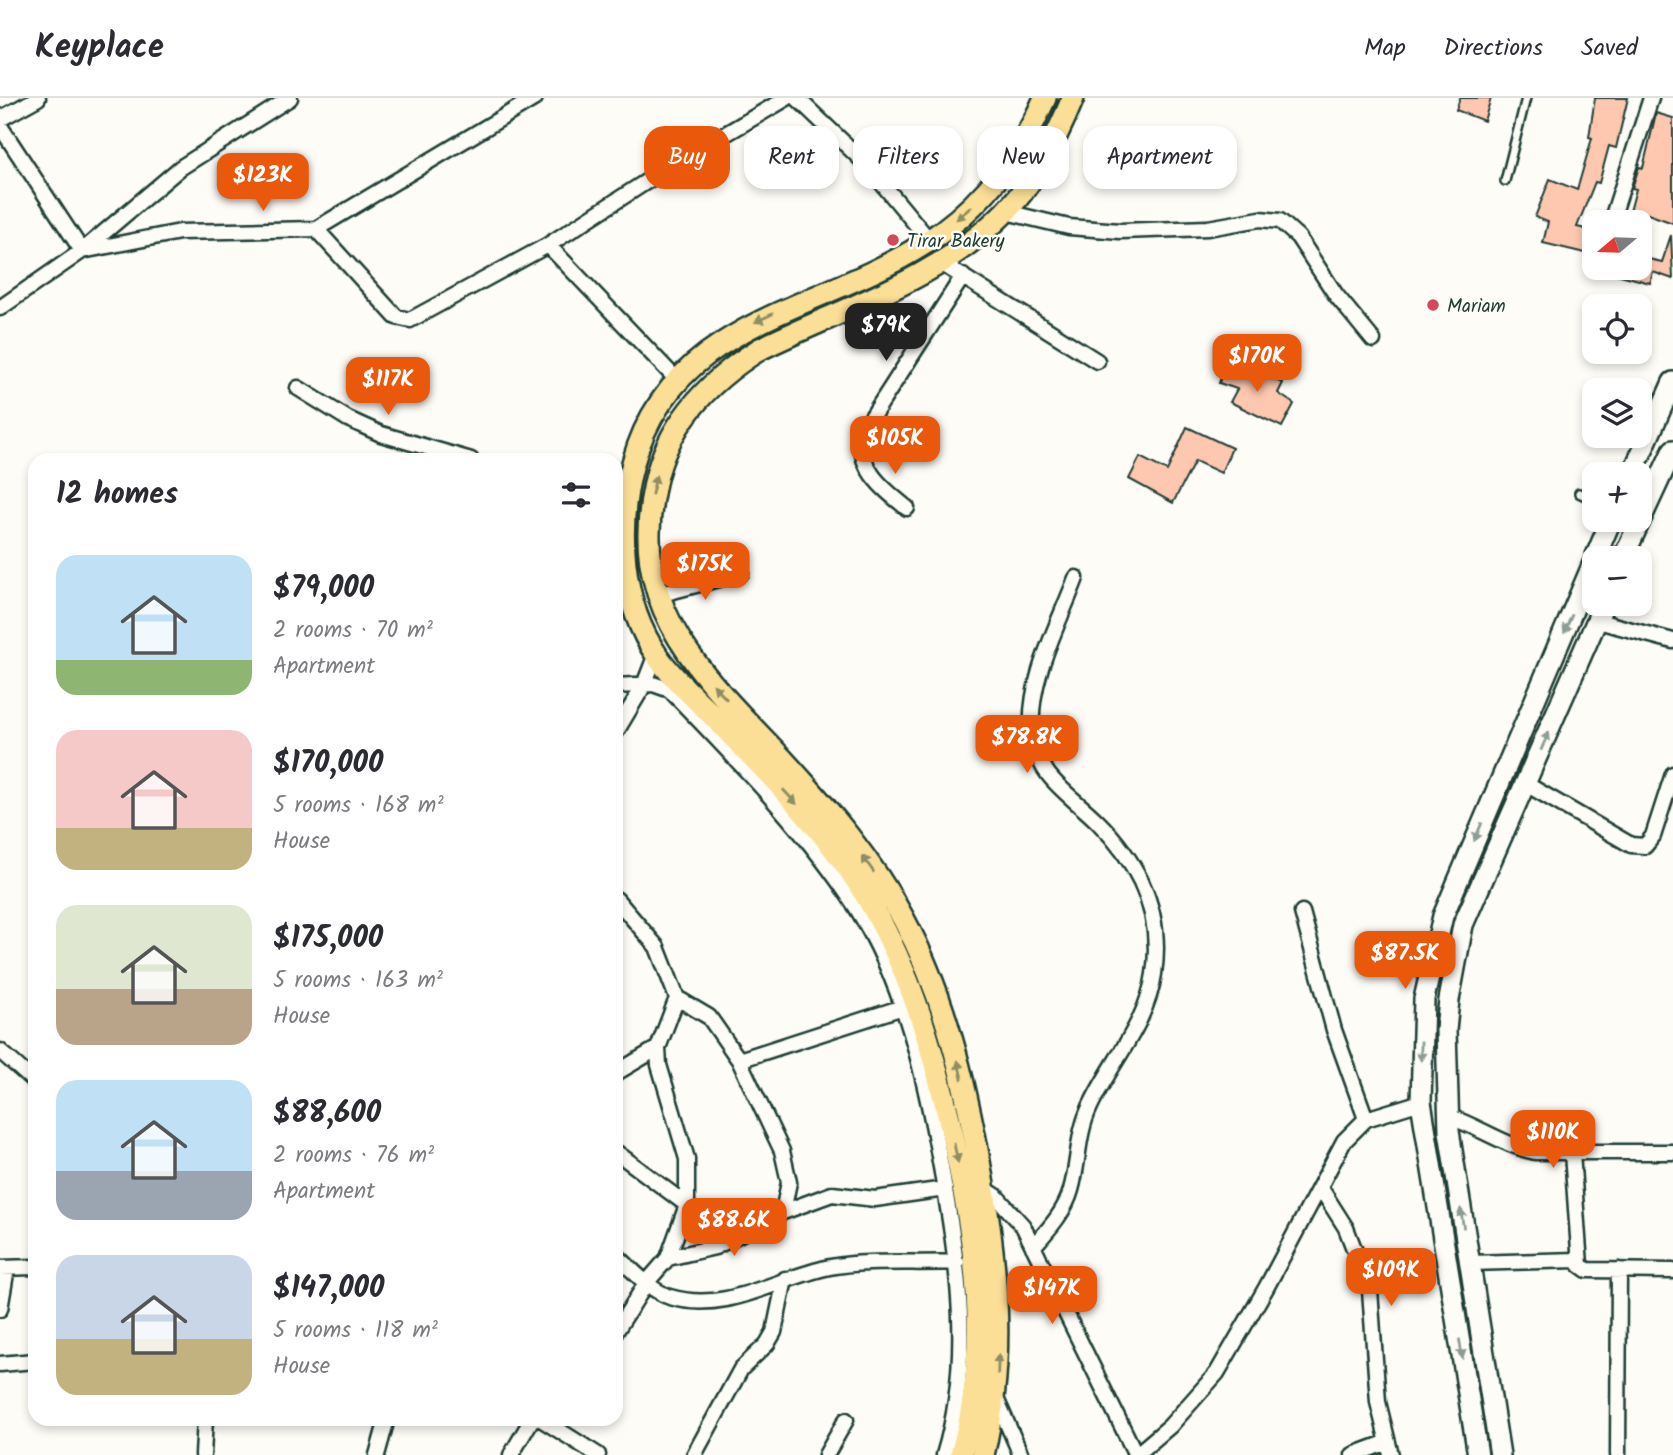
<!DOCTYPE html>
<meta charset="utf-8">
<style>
:root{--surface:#fff;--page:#f7f7f7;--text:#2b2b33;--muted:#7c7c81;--line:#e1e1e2;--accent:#ea580c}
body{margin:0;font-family:Kalam,sans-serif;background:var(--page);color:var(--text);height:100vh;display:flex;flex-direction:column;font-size:26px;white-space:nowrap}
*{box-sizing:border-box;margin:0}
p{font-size:23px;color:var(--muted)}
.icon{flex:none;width:38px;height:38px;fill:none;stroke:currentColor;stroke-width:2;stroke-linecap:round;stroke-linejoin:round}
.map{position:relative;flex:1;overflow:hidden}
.drawer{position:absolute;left:28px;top:355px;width:595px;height:973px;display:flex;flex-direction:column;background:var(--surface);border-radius:21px;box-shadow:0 4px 10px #0003}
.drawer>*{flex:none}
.top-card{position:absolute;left:644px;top:28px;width:665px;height:63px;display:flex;gap:14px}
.needle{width:46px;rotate:251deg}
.tools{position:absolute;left:1582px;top:112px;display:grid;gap:14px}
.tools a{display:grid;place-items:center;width:70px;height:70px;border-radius:14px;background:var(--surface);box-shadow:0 4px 10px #0003;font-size:35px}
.price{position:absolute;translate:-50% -60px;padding:0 16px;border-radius:14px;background:var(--accent);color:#fff;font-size:23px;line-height:46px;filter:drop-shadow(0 2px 4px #0008)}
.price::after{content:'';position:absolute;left:50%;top:42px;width:21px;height:16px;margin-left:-10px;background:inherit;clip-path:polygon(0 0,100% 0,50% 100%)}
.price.current{background:#222;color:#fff}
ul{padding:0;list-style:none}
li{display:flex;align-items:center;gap:21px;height:175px;padding:0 28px}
li span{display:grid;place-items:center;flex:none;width:196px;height:140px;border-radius:21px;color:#555}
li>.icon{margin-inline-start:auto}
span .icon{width:84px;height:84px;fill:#fffc;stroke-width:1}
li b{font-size:30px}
h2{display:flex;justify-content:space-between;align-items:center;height:84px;padding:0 28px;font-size:30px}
.chip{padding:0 24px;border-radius:21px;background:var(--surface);box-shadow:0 4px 10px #0003;font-size:24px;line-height:63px}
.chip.current{background:var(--accent);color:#fff}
header{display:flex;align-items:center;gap:42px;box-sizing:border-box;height:98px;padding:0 35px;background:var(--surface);border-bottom:2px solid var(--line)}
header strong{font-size:33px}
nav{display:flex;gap:38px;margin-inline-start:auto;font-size:24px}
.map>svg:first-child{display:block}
.building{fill:#fec7b0;stroke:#1f3d34;stroke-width:2}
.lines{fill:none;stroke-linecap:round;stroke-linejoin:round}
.lane-casing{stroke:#1f3d34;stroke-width:12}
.street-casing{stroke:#1f3d34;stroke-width:19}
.secondary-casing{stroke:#1f3d34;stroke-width:24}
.primary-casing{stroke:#1f3d34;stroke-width:26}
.lane{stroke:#fdfcf7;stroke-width:7}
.street{stroke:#fdfcf7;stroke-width:14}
.secondary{stroke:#fdfcf7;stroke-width:19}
.primary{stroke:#fbdf96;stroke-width:21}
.oneway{fill:#8d8e65}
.oneway2{fill:#8e9c96}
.poi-dot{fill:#d1495b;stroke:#fdfcf7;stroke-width:2.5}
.labels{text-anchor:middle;stroke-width:5;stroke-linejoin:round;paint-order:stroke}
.poi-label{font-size:19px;fill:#1f3d34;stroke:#fdfcf7;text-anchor:start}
</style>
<header>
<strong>Keyplace</strong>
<nav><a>Map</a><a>Directions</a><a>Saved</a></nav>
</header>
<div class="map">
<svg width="1673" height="1357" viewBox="0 0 1673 1357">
<rect width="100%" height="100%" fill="#fdfcf7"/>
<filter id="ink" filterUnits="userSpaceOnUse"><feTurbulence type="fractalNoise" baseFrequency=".0143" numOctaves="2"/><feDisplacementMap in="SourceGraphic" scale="14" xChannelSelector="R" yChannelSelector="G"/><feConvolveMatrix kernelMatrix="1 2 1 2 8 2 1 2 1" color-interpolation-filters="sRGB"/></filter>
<g filter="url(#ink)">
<path class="building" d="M 1460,0 L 1491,0 L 1484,23 L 1456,12 Z
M 1595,0 L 1628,0 L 1616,50 L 1609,48 L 1599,85 L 1595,84 L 1577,129 L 1594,133 L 1589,156 L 1543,145 L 1548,124 L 1535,119 L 1550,81 L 1577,92 L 1592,40 L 1589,39 Z
M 1656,15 L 1673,20 L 1673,125 L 1648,116 L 1645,126 L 1628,121 L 1636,91 L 1632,90 L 1639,69 L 1643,70 Z
M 1671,137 L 1673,181 L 1653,174 L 1650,185 L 1609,174 L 1610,170 L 1640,170 L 1640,159 L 1662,164 Z
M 1226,264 L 1283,285 L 1278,295 L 1294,306 L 1282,329 L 1230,304 L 1237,291 L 1219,285 Z
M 1187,329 L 1232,350 L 1221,375 L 1195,363 L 1173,405 L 1129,381 L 1140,359 L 1167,373 Z"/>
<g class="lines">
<g class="lane-casing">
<path id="lane" d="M 1505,83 L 1526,0
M 1579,395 L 1594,402"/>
</g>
<g class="street-casing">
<path id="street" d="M 797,0 L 866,66 L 929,142
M 0,21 L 38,0
M 0,28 L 82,153 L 180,134 L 316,131 L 396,219 L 410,222 L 548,147 L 669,69 L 787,0
M 1006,114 L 1069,129 L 1120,133 L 1208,130 L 1260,121 L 1280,123 L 1298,139 L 1336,197 L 1373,242
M 1611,124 L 1651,0
M 316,131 L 535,0
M 548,147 L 678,283
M 941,165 L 1097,263
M 0,210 L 82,153 L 180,70 L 290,0
M 298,290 L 348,321 L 381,336 L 471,362
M 907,410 C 882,390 855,369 863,333 L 963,178
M 658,497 L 741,475
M 1598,523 L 1673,543
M 616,588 L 653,586 L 670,592 C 735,660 805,730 856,809 C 905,887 925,979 941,1069 C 958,1165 973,1261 944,1357
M 616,634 L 644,587 L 656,556
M 1526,686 L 1631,747 L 1645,748 L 1653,738 L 1673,676
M 616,801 L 657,849 L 677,900 L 709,919 L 739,962 L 782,1053 L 789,1084 L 783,1114
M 1302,814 L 1334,932 L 1366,1021
M 0,953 L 35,984
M 739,962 L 903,909
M 616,975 L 658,950
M 1447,1018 C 1478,1028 1503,1047 1535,1054 L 1673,1054
M 616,1054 L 687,1107
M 1572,1055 L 1580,1167 L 1587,1172 L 1673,1173
M 979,1087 L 996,1098 L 1023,1128 L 1136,1357
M 1320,1089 L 1346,1130 L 1370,1192 L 1378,1304 L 1391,1357
M 1033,1149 C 1048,1132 1065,1114 1071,1092 C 1079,1064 1077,1036 1090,1009 C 1110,965 1147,926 1154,876 C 1163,816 1140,766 1098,724 C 1067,693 1037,681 1032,632 C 1028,581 1059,526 1076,480
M 616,1157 C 631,1170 650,1193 670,1199 C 727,1216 776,1180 830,1169 C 868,1162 917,1166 957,1164
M 668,1160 L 715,1149 L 783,1114 L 832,1096 L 875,1101 L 945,1091
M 1469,1165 L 1577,1162
M 0,1170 L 35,1169
M 0,1211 L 7,1170
M 616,1233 L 647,1184 L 668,1160 L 687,1107 L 687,1061 L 659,967 L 658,950 L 677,900
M 0,1266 L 35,1263
M 995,1298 L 1021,1357
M 541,1321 L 598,1357
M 203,1357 L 205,1321
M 377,1357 L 387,1321
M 511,1357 L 532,1321
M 694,1357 L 741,1271 L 767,1246 L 774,1234 L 785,1181
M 826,1357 L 846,1322
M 1136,1357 L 1170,1328 L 1217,1275 L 1266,1190 L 1344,1043 L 1366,1021 L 1421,1004
M 1353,1357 L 1388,1344
M 1618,1357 L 1619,1172"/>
</g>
<g class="secondary-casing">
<path id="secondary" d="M 1632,376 L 1673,284
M 1595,460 L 1611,422
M 1623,460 L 1673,352
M 1478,1357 L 1421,1004 L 1424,901 L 1443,818 L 1594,463
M 1500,1357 L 1449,1033 L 1446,932 L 1449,902 L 1463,827 L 1604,506"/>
</g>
<g class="primary-casing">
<path id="primary" d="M 961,1357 C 993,1248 975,1143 952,1034 C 932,946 907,861 858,785 C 818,723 765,673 715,620 C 696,601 673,581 658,559 C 620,505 616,427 633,365 C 672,222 818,214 924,146 C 979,111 1019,60 1045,0
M 983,1357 C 1008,1252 995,1151 976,1046 C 961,968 941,890 903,820 C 872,763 829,712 786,665 C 706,579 626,515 655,385 C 668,325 710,282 760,251 C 844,210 938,182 1005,114 C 1035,84 1057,39 1073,0"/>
</g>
<use href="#lane" class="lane"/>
<use href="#street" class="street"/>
<use href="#secondary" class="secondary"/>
<use href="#primary" class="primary"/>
</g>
<defs><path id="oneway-solid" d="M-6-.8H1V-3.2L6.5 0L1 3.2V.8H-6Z" transform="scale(1.75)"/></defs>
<g class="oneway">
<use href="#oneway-solid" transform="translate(964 115) rotate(139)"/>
<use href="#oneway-solid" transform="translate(764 220) rotate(154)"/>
<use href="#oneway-solid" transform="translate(654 387) rotate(-77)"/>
<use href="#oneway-solid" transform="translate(720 594) rotate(-132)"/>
<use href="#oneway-solid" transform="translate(790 699) rotate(47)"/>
<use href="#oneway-solid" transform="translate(868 766) rotate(-125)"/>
<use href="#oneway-solid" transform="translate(960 972) rotate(-103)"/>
<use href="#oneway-solid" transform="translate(956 1055) rotate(78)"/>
<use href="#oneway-solid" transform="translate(998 1266) rotate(-88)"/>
</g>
<g class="oneway2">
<use href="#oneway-solid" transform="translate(1568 526) rotate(113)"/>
<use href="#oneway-solid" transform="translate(1545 643) rotate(-66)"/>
<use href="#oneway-solid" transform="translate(1478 734) rotate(113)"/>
<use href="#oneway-solid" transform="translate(1421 953) rotate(90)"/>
<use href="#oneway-solid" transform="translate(1462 1120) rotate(-99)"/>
<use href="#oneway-solid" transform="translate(1461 1251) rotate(81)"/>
</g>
</g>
<g class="poi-dot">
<circle cx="893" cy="142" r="7"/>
<circle cx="1433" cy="207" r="7"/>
</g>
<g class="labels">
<g class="poi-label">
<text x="907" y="149">Tirar Bakery</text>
<text x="1447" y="214">Mariam</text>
</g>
</g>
</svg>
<div class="tools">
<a><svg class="needle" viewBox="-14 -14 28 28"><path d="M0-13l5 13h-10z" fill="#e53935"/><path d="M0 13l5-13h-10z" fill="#7c7c81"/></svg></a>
<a><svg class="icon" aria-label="locate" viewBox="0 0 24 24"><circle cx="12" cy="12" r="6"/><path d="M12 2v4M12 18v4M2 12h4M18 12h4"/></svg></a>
<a><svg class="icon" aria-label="layers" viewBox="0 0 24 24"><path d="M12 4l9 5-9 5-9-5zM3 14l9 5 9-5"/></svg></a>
<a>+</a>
<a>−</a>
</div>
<b class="price" style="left:263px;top:115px">$123K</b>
<b class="price current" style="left:886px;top:265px">$79K</b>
<b class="price" style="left:1257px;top:296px">$170K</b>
<b class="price" style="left:388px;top:319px">$117K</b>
<b class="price" style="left:895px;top:378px">$105K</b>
<b class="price" style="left:705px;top:504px">$175K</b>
<b class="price" style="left:1027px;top:677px">$78.8K</b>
<b class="price" style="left:1405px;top:893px">$87.5K</b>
<b class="price" style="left:1553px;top:1072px">$110K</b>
<b class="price" style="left:734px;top:1160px">$88.6K</b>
<b class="price" style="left:1391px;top:1210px">$109K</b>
<b class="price" style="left:1052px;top:1228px">$147K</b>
<div class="top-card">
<a class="chip current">Buy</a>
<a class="chip">Rent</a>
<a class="chip">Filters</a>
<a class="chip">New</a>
<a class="chip">Apartment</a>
</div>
<section class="drawer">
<h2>12 homes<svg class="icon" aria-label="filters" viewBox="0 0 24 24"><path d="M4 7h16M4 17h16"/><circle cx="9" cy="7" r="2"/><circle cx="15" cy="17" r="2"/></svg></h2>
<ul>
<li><span style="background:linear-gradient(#bfe0f5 75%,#8fb573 0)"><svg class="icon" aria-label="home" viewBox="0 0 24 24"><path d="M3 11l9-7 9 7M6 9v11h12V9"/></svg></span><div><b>$79,000</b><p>2 rooms · 70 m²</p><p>Apartment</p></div></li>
<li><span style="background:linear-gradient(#f6c9c9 70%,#c2b280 0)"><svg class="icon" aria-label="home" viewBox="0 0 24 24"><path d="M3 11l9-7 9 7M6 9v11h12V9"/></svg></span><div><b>$170,000</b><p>5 rooms · 168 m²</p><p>House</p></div></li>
<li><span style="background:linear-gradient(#dfe7d0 60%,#b9a48a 0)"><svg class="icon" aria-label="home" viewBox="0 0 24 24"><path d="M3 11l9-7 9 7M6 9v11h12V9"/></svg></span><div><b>$175,000</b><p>5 rooms · 163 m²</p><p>House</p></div></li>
<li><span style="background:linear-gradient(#bfe0f5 65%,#9aa5b1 0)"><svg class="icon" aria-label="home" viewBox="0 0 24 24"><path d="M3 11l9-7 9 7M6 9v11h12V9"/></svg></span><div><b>$88,600</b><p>2 rooms · 76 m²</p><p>Apartment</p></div></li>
<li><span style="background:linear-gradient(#c9d6e8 60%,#c2b280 0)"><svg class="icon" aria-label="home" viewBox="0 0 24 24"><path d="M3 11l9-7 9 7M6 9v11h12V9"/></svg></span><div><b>$147,000</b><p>5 rooms · 118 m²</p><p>House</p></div></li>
</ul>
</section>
</div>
